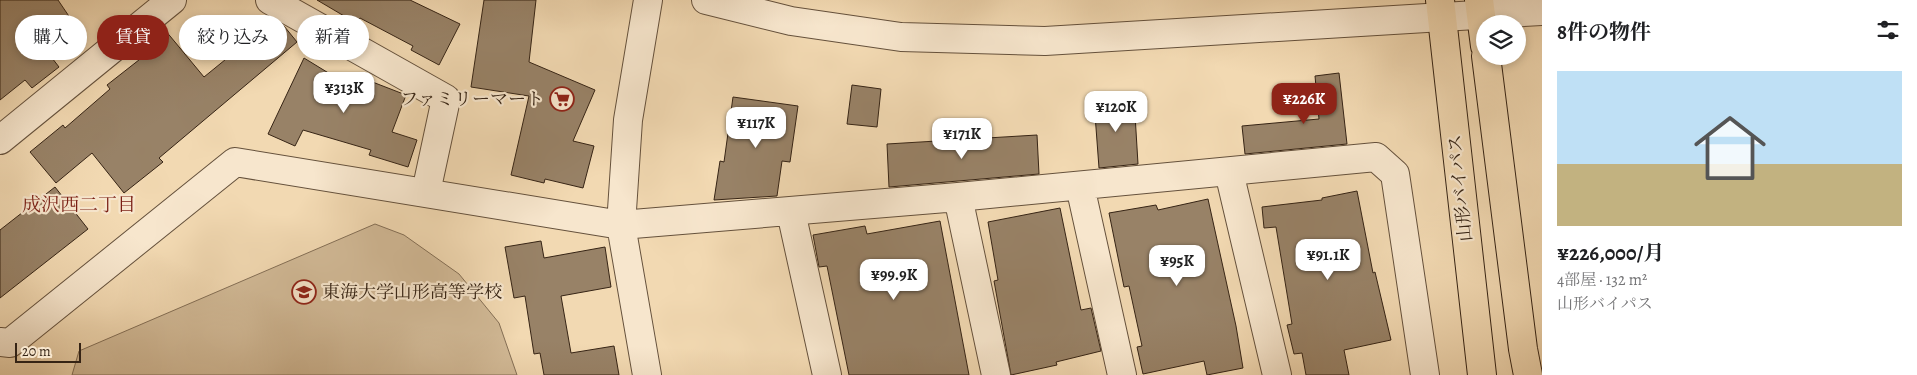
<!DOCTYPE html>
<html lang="ja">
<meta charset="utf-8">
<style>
:root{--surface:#fff;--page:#f6f6f6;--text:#202124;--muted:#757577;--line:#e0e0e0;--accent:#8f2418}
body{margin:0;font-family:Alegreya,"Noto Serif JP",serif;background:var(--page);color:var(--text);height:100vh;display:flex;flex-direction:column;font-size:19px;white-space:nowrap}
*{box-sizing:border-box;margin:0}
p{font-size:16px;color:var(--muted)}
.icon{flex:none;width:28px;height:28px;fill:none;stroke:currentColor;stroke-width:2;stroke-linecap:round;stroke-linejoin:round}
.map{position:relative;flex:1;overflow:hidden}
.details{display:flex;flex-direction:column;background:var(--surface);width:375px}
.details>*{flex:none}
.guide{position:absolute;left:15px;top:15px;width:475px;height:45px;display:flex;gap:10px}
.tools{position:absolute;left:1476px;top:15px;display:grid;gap:10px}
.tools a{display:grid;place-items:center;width:50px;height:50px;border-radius:50%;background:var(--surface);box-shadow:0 2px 8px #0003;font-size:25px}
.scale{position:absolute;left:15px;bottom:12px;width:66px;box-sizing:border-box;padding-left:5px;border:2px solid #362415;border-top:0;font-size:14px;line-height:18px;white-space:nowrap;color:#362415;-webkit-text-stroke:4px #f7e6cd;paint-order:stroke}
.price{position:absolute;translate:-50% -42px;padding:0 11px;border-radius:10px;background:#fff;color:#222;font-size:16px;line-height:32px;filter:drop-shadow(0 1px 2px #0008)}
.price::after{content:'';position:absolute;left:50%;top:30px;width:15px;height:11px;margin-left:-8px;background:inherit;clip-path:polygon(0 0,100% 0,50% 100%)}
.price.on{background:var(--accent);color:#fff}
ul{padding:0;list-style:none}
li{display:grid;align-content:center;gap:10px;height:265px;padding:0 15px}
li+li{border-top:1px solid var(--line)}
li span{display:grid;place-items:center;height:155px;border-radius:0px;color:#555}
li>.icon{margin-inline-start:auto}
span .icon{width:90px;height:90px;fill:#fffc;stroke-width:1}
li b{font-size:21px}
h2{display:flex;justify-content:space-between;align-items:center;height:60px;padding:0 15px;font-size:21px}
.pill{padding:0 18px;border-radius:22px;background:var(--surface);box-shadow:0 2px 8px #0003;font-size:18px;line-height:45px}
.pill.on{background:var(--accent);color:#fff}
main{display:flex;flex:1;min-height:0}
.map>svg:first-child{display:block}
.green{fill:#d2ba97;stroke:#846f56}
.building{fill:#988267;stroke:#362415}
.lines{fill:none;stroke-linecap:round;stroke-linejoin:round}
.minor-casing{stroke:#65513c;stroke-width:30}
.highway-casing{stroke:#362415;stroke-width:30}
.minor{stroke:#f7e6cd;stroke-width:28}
.highway{stroke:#f2d9b2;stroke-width:28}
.labels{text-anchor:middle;stroke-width:4.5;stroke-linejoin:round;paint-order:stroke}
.poi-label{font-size:18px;fill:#362415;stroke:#f7e6cd;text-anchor:end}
.street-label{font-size:18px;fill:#362415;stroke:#f7e6cd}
.neighbourhood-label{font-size:19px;fill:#7a1f14;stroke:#f7e6cd}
</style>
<main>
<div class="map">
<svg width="1542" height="375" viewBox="0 0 1542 375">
<rect width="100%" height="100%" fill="#f2d9b2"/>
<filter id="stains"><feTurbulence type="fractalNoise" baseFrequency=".004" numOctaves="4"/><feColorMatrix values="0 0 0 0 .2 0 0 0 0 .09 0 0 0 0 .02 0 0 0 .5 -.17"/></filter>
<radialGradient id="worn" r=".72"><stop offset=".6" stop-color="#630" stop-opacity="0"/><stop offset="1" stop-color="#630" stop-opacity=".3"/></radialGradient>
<path class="green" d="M 375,224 L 404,235 L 459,274 L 499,323 L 517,375 L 72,375 L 79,351 Z"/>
<path class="building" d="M 0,0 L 58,0 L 83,37 L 52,58 L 59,67 L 32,88 L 25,80 L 0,100 Z
M 317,0 L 410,0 L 460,24 L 439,65 L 411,50 L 413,46 L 360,18 L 356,23 Z
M 484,0 L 536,0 L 529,62 L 595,90 L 573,141 L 594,146 L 583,188 L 545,179 L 544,183 L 511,175 L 529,96 L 471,87 Z
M 274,20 L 284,26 L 297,42 L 159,158 L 163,162 L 124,193 L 92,153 L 56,183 L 30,152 L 63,125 L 65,128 L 110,89 L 107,85 L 144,56 L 140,51 L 165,30 L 204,77 Z
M 304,58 L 353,88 L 357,76 L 406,95 L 392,132 L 417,140 L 408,167 L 369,155 L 371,150 L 303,130 L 295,146 L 268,134 Z
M 1339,73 L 1347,144 L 1245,154 L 1242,126 L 1319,119 L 1315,76 Z
M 852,85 L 881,89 L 877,127 L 847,124 Z
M 733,97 L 798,106 L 790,162 L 782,161 L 777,196 L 714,200 L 720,161 L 724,162 Z
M 1134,98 L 1138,164 L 1099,168 L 1094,101 Z
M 1037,135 L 1039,174 L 889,187 L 887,144 Z
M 55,187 L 88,229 L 0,298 L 0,230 Z
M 1357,191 L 1373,273 L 1375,272 L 1391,340 L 1344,350 L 1349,375 L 1306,375 L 1302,353 L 1294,354 L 1287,325 L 1292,324 L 1276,227 L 1264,228 L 1262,207 L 1322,200 L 1322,198 Z
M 1208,199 L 1236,326 L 1243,368 L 1207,375 L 1204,361 L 1143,374 L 1137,347 L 1142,346 L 1129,286 L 1124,287 L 1109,213 L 1156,205 L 1158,210 Z
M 1060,208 L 1081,310 L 1091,308 L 1101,351 L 1056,362 L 1057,365 L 1011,375 L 994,281 L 998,280 L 988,222 Z
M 940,221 L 969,375 L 849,375 L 827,266 L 819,267 L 813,235 L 865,226 L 867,234 Z
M 541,241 L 544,258 L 605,247 L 611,287 L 561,296 L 571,353 L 614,346 L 619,375 L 544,375 L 540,353 L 534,354 L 525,296 L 514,298 L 505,247 Z"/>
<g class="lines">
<g class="minor-casing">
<path id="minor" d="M 270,0 L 446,99 L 426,192
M 706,0 L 791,21 L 901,37 L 1045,41 L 1542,11
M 0,140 L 172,0
M 1229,172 L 1277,375
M 1080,186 L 1122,375
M 958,197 L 996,375
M 791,212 L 827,375
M 0,342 L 10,343 L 235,162 L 621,225 L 958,197 L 1376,157 L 1395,174 L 1425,375
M 647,375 L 621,225 L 628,120 L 648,0"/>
</g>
<g class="highway-casing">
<path id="highway" d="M 1440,0 L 1482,375
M 1479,0 L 1485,46
M 1486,56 L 1523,349 L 1528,375"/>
</g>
<use href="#minor" class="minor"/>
<use href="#highway" class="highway"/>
</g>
<defs>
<g id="supermarket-ring" transform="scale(1.25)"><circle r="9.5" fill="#f7e6cd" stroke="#8f2418" stroke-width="1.5"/><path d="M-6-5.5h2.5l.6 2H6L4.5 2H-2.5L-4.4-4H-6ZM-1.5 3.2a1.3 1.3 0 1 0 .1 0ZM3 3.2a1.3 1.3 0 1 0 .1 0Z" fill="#8f2418"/></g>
<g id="school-ring" transform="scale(1.25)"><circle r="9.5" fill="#f7e6cd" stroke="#8f2418" stroke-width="1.5"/><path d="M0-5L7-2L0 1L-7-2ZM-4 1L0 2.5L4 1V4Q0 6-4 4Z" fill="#8f2418"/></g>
</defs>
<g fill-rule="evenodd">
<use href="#supermarket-ring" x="562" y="99"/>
<use href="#school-ring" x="304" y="292"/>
</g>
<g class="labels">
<g class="poi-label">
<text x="544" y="105">ファミリーマート</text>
<text x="322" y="298" text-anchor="start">東海大学山形高等学校</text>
</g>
<g class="street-label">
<text transform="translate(1460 188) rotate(-96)" y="6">山形バイパス</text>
</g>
<g class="neighbourhood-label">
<text x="79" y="211">成沢西二丁目</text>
</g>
</g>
<rect width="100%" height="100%" filter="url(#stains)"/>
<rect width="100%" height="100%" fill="url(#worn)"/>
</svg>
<div class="tools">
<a><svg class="icon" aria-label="layers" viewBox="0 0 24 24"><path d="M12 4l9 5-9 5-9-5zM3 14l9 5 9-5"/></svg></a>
</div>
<div class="scale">20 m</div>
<b class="price" style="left:344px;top:114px">¥313K</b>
<b class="price on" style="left:1304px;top:125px">¥226K</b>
<b class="price" style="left:1116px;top:133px">¥120K</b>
<b class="price" style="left:756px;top:149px">¥117K</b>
<b class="price" style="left:962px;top:160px">¥171K</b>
<b class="price" style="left:1328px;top:281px">¥91.1K</b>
<b class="price" style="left:1177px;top:287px">¥95K</b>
<b class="price" style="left:894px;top:301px">¥99.9K</b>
<div class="guide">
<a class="pill">購入</a>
<a class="pill on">賃貸</a>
<a class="pill">絞り込み</a>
<a class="pill">新着</a>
</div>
</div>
<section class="details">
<h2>8件の物件<svg class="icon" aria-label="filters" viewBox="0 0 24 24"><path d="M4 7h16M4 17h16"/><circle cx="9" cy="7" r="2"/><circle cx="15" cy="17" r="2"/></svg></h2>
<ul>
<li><span style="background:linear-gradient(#bfe0f5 60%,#c2b280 0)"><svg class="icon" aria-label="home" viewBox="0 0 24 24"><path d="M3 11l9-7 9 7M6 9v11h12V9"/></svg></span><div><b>¥226,000/月</b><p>4部屋 · 132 m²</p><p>山形バイパス</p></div></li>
</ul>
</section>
</main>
